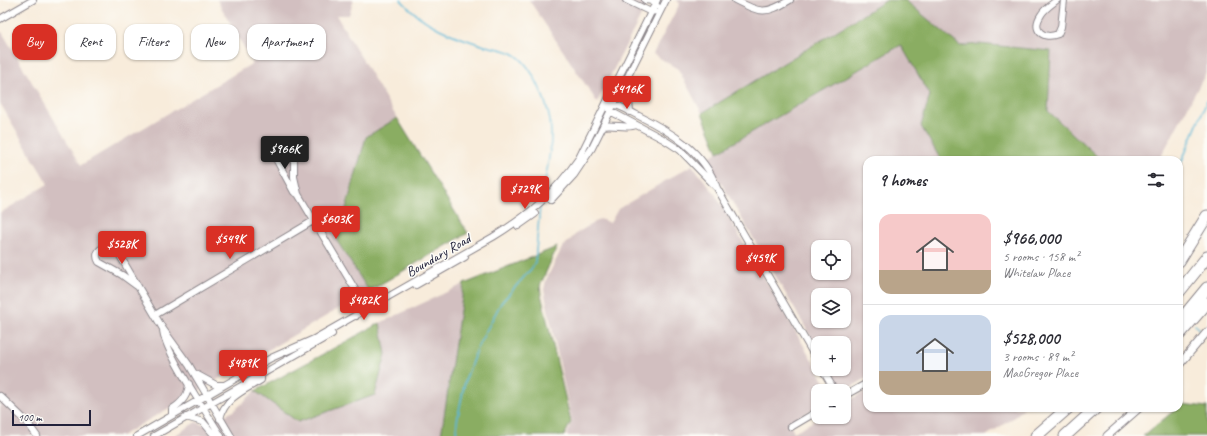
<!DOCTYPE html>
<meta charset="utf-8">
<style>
:root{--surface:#fff;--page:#f7f7f7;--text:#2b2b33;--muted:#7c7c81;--line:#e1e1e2;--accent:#d93025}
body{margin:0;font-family:Caveat,sans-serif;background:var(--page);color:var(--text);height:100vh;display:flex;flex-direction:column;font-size:15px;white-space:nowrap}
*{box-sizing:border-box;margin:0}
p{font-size:13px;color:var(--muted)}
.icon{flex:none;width:22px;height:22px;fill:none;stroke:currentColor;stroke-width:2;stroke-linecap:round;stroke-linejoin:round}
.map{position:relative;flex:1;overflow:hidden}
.details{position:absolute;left:863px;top:156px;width:320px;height:256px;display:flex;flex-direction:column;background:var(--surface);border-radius:12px;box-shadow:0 1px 3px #0004}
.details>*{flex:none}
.top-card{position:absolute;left:12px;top:24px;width:380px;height:36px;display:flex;gap:8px}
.controls{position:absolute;left:811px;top:240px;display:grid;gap:8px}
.controls a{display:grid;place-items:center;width:40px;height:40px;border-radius:8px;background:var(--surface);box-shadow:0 1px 3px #0004;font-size:20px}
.scale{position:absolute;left:12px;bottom:10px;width:79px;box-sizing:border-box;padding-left:4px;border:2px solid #22223b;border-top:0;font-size:11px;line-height:14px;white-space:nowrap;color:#22223b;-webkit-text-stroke:3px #fdfcf7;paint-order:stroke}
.price{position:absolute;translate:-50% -34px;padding:0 9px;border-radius:4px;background:var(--accent);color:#fff;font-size:13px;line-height:26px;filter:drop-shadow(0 1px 2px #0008)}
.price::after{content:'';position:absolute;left:50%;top:24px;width:12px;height:9px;margin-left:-6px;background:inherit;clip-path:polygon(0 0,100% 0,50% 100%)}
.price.current{background:#222;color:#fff}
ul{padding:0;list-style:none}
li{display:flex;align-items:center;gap:12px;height:100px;padding:0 16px}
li+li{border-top:1px solid var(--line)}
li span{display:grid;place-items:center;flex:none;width:112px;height:80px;border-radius:12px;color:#555}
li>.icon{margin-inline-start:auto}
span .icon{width:48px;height:48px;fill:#fffc;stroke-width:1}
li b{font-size:17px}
h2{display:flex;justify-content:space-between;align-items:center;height:48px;padding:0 16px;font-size:17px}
.tag{padding:0 14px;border-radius:12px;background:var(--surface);box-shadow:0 1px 3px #0004;font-size:14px;line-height:36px}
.tag.current{background:var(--accent);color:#fff}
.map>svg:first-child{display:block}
.industrial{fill:#d2bfc0;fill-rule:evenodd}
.forest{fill:#8aad62;stroke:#56684e}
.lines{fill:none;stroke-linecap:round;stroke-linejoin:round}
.stream{stroke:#59b7d7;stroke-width:1.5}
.minor-casing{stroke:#8d878b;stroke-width:8}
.tertiary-casing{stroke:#8d878b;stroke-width:9}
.motorway-casing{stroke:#8d878b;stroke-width:13}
.minor{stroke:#fff;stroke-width:6}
.tertiary{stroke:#fff;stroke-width:7}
.motorway{stroke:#fff;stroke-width:11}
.labels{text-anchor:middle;stroke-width:3;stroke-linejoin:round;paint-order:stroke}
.street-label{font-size:14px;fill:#22223b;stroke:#fdfcf7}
</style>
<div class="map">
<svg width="1207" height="436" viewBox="0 0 1207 436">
<rect width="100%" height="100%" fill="#fdfcf7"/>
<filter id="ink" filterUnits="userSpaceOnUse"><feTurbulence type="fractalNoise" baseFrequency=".025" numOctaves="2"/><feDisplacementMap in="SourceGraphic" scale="8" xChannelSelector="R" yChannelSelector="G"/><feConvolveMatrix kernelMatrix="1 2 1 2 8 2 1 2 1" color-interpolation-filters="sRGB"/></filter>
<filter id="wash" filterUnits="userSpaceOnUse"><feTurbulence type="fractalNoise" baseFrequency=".012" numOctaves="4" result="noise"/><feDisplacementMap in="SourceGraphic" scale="16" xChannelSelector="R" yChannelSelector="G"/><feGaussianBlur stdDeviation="0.9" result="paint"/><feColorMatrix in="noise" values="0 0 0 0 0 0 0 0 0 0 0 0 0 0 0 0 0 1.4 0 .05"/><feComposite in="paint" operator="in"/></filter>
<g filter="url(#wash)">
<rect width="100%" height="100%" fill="#f8ecdb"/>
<path class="industrial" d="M 217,0 L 354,0 L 349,15 L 336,15 L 397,118 L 366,137 L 337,241 L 369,291 L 121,436 L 0,436 L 0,213 L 48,184 L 0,103 L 0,33 L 2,32 L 81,165 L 253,63 Z
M 529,0 L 649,0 L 597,102 Z
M 675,0 L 887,0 L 702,113 L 678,69 L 653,54 L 680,3 Z
M 905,0 L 1207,0 L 1207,71 L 1159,160 L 1101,160 L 1048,111 L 1051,51 L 979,44 L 960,46 Z
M 901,45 L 930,95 L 921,126 L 941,160 L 867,160 L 867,378 L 853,386 L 845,387 L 838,383 L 830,369 L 844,369 L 844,343 L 818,343 L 818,349 L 721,183 L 704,160 ZM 818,247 L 844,247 L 844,273 L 818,273 ZM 818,295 L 844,295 L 844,321 L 818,321 Z
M 692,165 L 715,194 L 829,389 L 829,391 L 818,391 L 818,406 L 789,423 L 794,432 L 821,417 L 844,417 L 844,404 L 867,390 L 867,408 L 1024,408 L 1013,418 L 986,436 L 566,436 L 572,422 L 544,290 L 546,280 L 562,248 L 577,233 L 600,219 L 610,223 L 618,209 Z
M 464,284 L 441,436 L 174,436 L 196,422 L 203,425 L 234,411 L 255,391 L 380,323 Z"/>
<path class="forest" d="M 887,0 L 905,0 L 960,46 L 979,44 L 1051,51 L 1048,111 L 1101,160 L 941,160 L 921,126 L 930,95 L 901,45 L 718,152 L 702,113 Z
M 397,118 L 468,233 L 369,291 L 337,241 L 366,137 Z
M 557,247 L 540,286 L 541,294 L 571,422 L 564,436 L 441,436 L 464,284 Z
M 380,323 L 386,354 L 375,395 L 298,422 L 255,391 Z
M 1182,404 L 1207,407 L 1207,436 L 1143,436 Z"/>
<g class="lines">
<path class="stream" d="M 401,0 C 424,26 453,36 485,46 C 494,48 504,49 512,53 C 533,63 551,109 551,132 C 552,154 545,176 542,198
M 1179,168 L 1207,101
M 1179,307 L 1183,311
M 1195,325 L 1204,333
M 456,436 L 457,421 L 465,381 L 477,348 L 501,303 L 532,268 L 535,262 L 540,206"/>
</g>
</g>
<g filter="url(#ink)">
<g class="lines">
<g class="minor-casing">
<path id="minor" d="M 626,0 L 651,12 L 655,11
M 645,0 L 652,1 L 657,6
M 735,0 C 761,13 765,15 790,0
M 1057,0 C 1052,4 1044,9 1041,15 C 1031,30 1043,40 1058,34 L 1061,27 L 1064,0
M 0,19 L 33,0
M 627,80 L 630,112
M 611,104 C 620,105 629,111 637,115 C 670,131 704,151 717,188 L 818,362
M 609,108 L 610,111 L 663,139 L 680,150 L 716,187
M 603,126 C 614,124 628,129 636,125
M 298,194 L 294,192 L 275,157 C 274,149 275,144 284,141 L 291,143 L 294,147 L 294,177 L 298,194 L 359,296 L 368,302 L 378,303
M 551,200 L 574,175 L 592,148 L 666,0
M 518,226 L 535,214
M 416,285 L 465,257
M 137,286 L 122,275 L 99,262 C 92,250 106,243 116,249 L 163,329 L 189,365 L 231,436
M 155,315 L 313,221
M 356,316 L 359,308 L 359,296
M 163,329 C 163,350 208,414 221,436
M 822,369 L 835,391
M 194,373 L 216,385 L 223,385
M 0,396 L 26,421 L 37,436
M 844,396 L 867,383
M 172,415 L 172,409 C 182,403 188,396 189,384
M 186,417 L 203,422 L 215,436
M 220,419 C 224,398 245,390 261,380 L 261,374
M 791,427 L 818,411
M 137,436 L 271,358 L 314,339 L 493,237 C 529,215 555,193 579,158 L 657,0
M 154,436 L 332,334"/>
</g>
<g class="tertiary-casing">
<path id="tertiary" d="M 1179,365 L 1207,332
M 1107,436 L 1139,408"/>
</g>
<g class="motorway-casing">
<path id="motorway" d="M 1179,261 L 1207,216
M 1179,292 L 1207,257
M 1179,322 L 1207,288
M 1179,335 L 1207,303
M 1036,436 L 1068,408
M 1065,436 L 1096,408"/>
</g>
<use href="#minor" class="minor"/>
<use href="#tertiary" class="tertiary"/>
<use href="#motorway" class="motorway"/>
</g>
</g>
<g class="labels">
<g class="street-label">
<text transform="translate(438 255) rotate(-30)" y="5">Boundary Road</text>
</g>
</g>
</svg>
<div class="controls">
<a><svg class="icon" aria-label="locate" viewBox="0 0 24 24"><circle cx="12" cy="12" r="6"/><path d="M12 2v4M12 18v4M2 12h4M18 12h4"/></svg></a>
<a><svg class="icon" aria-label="layers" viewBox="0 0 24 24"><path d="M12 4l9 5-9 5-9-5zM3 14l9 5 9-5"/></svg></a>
<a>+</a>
<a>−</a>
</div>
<div class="scale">100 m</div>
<b class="price" style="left:627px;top:110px">$416K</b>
<b class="price current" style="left:285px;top:170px">$966K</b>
<b class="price" style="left:525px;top:210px">$729K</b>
<b class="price" style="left:336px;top:240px">$603K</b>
<b class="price" style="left:230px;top:260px">$549K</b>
<b class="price" style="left:122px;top:265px">$528K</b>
<b class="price" style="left:760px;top:279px">$459K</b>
<b class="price" style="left:364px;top:321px">$482K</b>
<b class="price" style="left:243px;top:384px">$489K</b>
<div class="top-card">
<a class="tag current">Buy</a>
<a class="tag">Rent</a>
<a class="tag">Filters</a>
<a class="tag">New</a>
<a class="tag">Apartment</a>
</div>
<section class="details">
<h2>9 homes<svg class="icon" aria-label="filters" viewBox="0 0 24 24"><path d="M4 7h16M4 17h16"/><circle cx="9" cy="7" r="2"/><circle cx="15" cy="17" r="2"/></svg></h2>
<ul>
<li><span style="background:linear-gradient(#f6c9c9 70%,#b9a48a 0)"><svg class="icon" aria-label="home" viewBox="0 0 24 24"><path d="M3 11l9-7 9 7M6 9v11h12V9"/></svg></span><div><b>$966,000</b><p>5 rooms · 158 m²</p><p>Whitelaw Place</p></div></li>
<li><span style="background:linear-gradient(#c9d6e8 70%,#b9a48a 0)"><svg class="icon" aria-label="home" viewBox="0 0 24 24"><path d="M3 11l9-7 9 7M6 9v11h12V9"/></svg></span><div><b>$528,000</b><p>3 rooms · 89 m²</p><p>MacGregor Place</p></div></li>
</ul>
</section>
</div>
